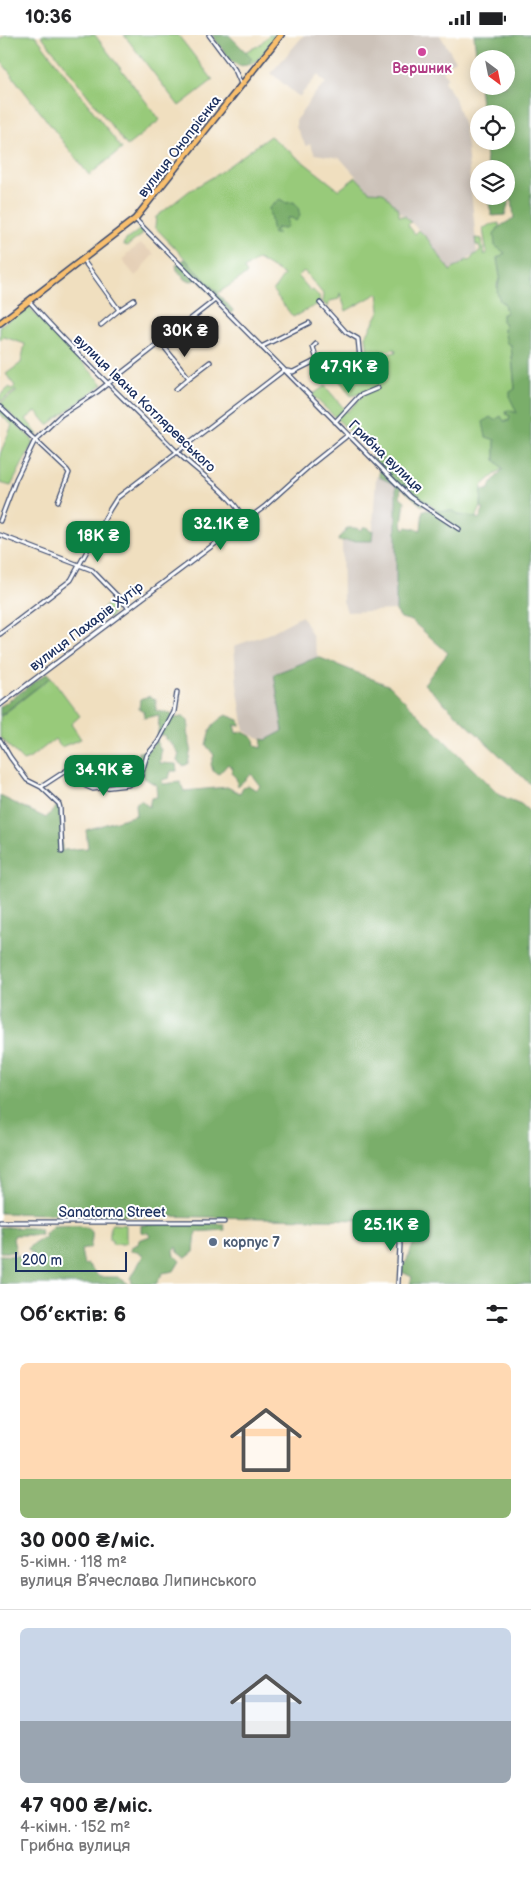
<!DOCTYPE html>
<html lang="uk">
<meta charset="utf-8">
<style>
:root{--surface:#fff;--page:#f2f2f2;--text:#202124;--muted:#757577;--line:#e0e0e0;--accent:#0b8043}
body{margin:0;font-family:"Balsamiq Sans",sans-serif;background:var(--page);color:var(--text);height:100vh;display:flex;flex-direction:column;font-size:19px;white-space:nowrap}
*{box-sizing:border-box;margin:0}
p{font-size:16px;color:var(--muted)}
.icon{flex:none;width:28px;height:28px;fill:none;stroke:currentColor;stroke-width:2;stroke-linecap:round;stroke-linejoin:round}
.map{position:relative;height:1249px;overflow:hidden}
.side{display:flex;flex-direction:column;background:var(--surface);flex:1}
.side>*{flex:none}
.needle{width:32px;rotate:148deg}
.buttons{position:absolute;left:470px;top:15px;display:grid;gap:10px}
.buttons a{display:grid;place-items:center;width:45px;height:45px;border-radius:50%;background:var(--surface);box-shadow:0 2px 12px #0003;font-size:25px}
.scale{position:absolute;left:15px;bottom:12px;width:112px;box-sizing:border-box;padding-left:5px;border:2px solid #1b2f5e;border-top:0;font-size:14px;line-height:18px;white-space:nowrap;color:#1b2f5e;-webkit-text-stroke:4px #fff;paint-order:stroke}
.price{position:absolute;translate:-50% -42px;padding:0 11px;border-radius:10px;background:var(--accent);color:#fff;font-size:16px;line-height:32px;filter:drop-shadow(0 1px 2px #0008)}
.price::after{content:'';position:absolute;left:50%;top:30px;width:15px;height:11px;margin-left:-8px;background:inherit;clip-path:polygon(0 0,100% 0,50% 100%)}
.price.active{background:#222;color:#fff}
ul{padding:0;list-style:none}
li{display:grid;align-content:center;gap:10px;height:265px;padding:0 20px}
li+li{border-top:1px solid var(--line)}
li span{display:grid;place-items:center;height:155px;border-radius:8px;color:#555}
li>.icon{margin-inline-start:auto}
span .icon{width:90px;height:90px;fill:#fffc;stroke-width:1}
li b{font-size:21px}
h2{display:flex;justify-content:space-between;align-items:center;height:60px;padding:0 20px;font-size:21px}
.status{display:flex;justify-content:space-between;align-items:center;height:35px;padding:0 25px;background:var(--surface);direction:ltr}
.status svg{height:14px;fill:currentColor}
.map>svg:first-child{display:block}
.built{fill:#e5d0b7}
.industrial{fill:#ccc2b9}
.green{fill:#98ca7a;stroke:#5a7c6c}
.forest{fill:#7aae6a;stroke:#4a6e64}
.lines{fill:none;stroke-linecap:round;stroke-linejoin:round}
.street-casing{stroke:#3b496d;stroke-width:5.5}
.primary-casing{stroke:#3b496d;stroke-width:8}
.street{stroke:#fff;stroke-width:3}
.primary{stroke:#f9bf6d;stroke-width:5}
.hotel-dot{fill:#d1479c;stroke:#fff;stroke-width:2}
.service-dot{fill:#5c6f8a;stroke:#fff;stroke-width:2}
.labels{text-anchor:middle;stroke-width:4;stroke-linejoin:round;paint-order:stroke}
.hotel-label{font-size:14px;font-weight:bold;fill:#b23c85;stroke:#fff}
.street-label{font-size:14px;fill:#1b2f5e;stroke:#fff}
.service-label{font-size:14px;font-weight:bold;fill:#4e5e75;stroke:#fff;text-anchor:start}
</style>
<div class="status"><b>10:36</b><svg viewBox="0 0 49 12"><path d="M0 12V9h3v3zM5 12V6h3v6zM10 12V3h3v9zM15 12V0h3v12zM26 1h20v11H26zM47 4h2v5h-2z"/></svg></div>
<div class="map">
<svg width="531" height="1249" viewBox="0 0 531 1249">
<rect width="100%" height="100%" fill="#fff"/>
<filter id="ink" filterUnits="userSpaceOnUse"><feTurbulence type="fractalNoise" baseFrequency=".02" numOctaves="2"/><feDisplacementMap in="SourceGraphic" scale="10" xChannelSelector="R" yChannelSelector="G"/><feConvolveMatrix kernelMatrix="1 2 1 2 8 2 1 2 1" color-interpolation-filters="sRGB"/></filter>
<filter id="wash" filterUnits="userSpaceOnUse"><feTurbulence type="fractalNoise" baseFrequency=".0096" numOctaves="4" result="noise"/><feDisplacementMap in="SourceGraphic" scale="20" xChannelSelector="R" yChannelSelector="G"/><feGaussianBlur stdDeviation="1.12" result="paint"/><feColorMatrix in="noise" values="0 0 0 0 0 0 0 0 0 0 0 0 0 0 0 0 0 1.4 0 .05"/><feComposite in="paint" operator="in"/></filter>
<g filter="url(#wash)">
<rect width="100%" height="100%" fill="#f0dfbf"/>
<path class="built" d="M 141,209 L 154,219 L 144,230 L 142,235 L 135,241 L 122,225 L 127,220 L 126,219 Z"/>
<path class="industrial" d="M 304,0 L 440,0 L 455,25 L 442,34 L 448,43 L 444,46 L 455,63 L 464,92 L 467,112 L 477,218 L 450,236 L 427,203 L 388,165 L 383,157 L 369,156 L 340,123 L 315,119 L 310,109 L 306,111 L 296,92 L 296,86 L 314,59 L 326,49 L 318,40 L 299,62 L 271,38 Z
M 376,441 L 396,449 L 396,575 L 347,577 L 343,566 L 342,507 L 372,506 Z
M 302,581 L 312,600 L 318,622 L 274,639 L 283,696 L 266,705 L 249,699 L 244,695 L 237,650 L 234,611 L 268,599 Z"/>
<path class="green" d="M 6,0 L 35,0 L 122,114 L 89,140 L 0,25 L 0,4 Z
M 41,0 L 95,0 L 160,85 L 127,111 Z
M 124,0 L 178,0 L 213,45 L 179,71 Z
M 269,0 L 277,0 C 269,11 261,26 247,30 L 252,23 L 244,17 L 258,11 Z
M 270,101 L 339,155 L 356,142 L 369,156 L 383,157 L 399,175 L 399,181 L 405,181 L 411,187 L 408,190 L 415,199 L 419,195 L 427,203 L 450,236 L 467,225 L 470,226 L 474,220 L 481,216 L 479,211 L 476,210 L 475,203 L 482,204 L 484,219 L 487,219 L 483,194 L 489,190 L 499,188 L 499,192 L 494,199 L 505,218 L 497,223 L 500,241 L 497,250 L 500,266 L 504,268 L 506,278 L 504,296 L 511,310 L 515,355 L 510,357 L 518,378 L 510,381 L 509,386 L 504,386 L 495,405 L 495,425 L 503,433 C 496,439 489,444 482,451 L 481,472 L 476,483 C 471,482 464,482 460,480 C 450,476 450,476 439,477 L 401,445 L 400,441 L 377,417 L 360,406 L 312,360 L 325,351 L 347,377 L 366,357 L 351,361 L 334,338 L 335,333 L 359,325 L 396,317 L 395,314 L 368,320 L 366,301 L 380,275 L 378,258 L 346,276 L 340,258 L 339,264 L 330,266 L 328,272 L 322,267 L 323,259 L 304,236 L 298,241 L 311,256 L 313,255 L 319,261 L 320,268 L 293,282 L 273,256 L 284,240 L 258,224 L 244,234 L 247,239 L 218,258 L 155,192 L 156,182 L 189,156 L 216,140 Z
M 142,193 L 142,200 L 127,211 L 123,209 L 126,205 Z
M 28,269 L 34,278 L 103,349 L 48,390 L 36,376 L 26,384 L 38,400 L 34,401 L 0,369 L 16,357 L 16,355 L 0,367 L 0,360 L 10,352 L 12,354 L 15,351 L 6,339 L 21,328 L 25,309 L 4,302 L 0,305 L 0,291 Z
M 0,374 L 32,404 L 33,408 L 11,451 L 0,448 L 0,419 L 12,390 L 0,379 Z
M 112,566 L 114,575 L 110,584 L 102,574 Z
M 51,642 L 80,681 L 71,689 L 81,704 L 61,712 L 55,704 L 29,724 L 23,726 L 0,702 L 0,682 Z
M 112,1189 L 126,1190 L 126,1207 L 124,1209 L 112,1209 L 112,1205 L 110,1205 L 110,1192 Z"/>
<path class="forest" d="M 212,0 L 229,0 L 252,23 L 247,30 L 239,31 L 231,26 Z
M 474,0 L 531,0 L 531,750 L 424,649 L 448,618 L 412,586 L 401,583 L 396,576 L 396,450 L 379,442 L 379,435 L 382,433 L 372,422 L 374,415 L 400,441 L 401,445 L 427,467 L 422,471 L 401,452 L 400,462 L 405,466 L 402,489 L 404,494 L 407,492 L 421,495 L 423,475 L 454,476 L 461,481 L 469,481 L 479,484 L 484,474 L 481,472 L 482,455 L 488,455 L 493,446 L 503,434 L 495,425 L 495,405 L 486,402 L 483,387 L 491,382 L 495,385 L 501,381 L 504,386 L 509,386 L 510,381 L 507,380 L 506,377 L 509,375 L 517,378 L 510,363 L 510,357 L 515,354 L 511,310 L 507,308 L 504,296 L 505,290 L 502,286 L 502,279 L 506,278 L 504,268 L 500,266 L 497,257 L 500,241 L 497,223 L 505,218 L 495,211 L 494,199 L 499,192 L 514,183 L 512,164 L 509,166 L 505,180 L 492,181 L 489,169 L 483,161 L 506,161 L 506,140 L 510,141 L 509,133 L 506,135 L 497,134 L 498,129 L 487,130 L 484,106 L 506,106 L 506,79 L 482,79 L 479,51 L 506,51 L 506,24 L 479,24 L 479,47 Z
M 280,164 L 286,168 L 294,167 L 298,172 L 300,181 L 296,186 L 292,183 L 287,183 L 287,192 L 284,194 L 276,193 L 277,199 L 273,199 L 269,173 Z
M 185,224 L 233,275 L 232,279 L 197,244 L 192,246 L 186,245 L 177,235 L 176,230 Z
M 363,492 L 367,492 L 370,496 L 373,495 L 372,506 L 338,506 L 339,502 L 345,497 L 347,493 L 355,493 L 361,495 Z
M 318,622 L 390,651 L 499,760 L 521,769 L 531,778 L 531,1249 L 410,1249 L 412,1242 L 400,1236 C 407,1229 419,1197 418,1186 L 0,1178 L 0,761 L 46,783 L 57,771 L 60,773 L 62,817 L 64,815 L 88,813 L 86,795 L 136,780 L 135,769 L 141,765 L 149,772 L 151,763 L 157,762 L 156,750 L 141,741 L 129,743 L 128,725 L 138,723 L 138,717 L 148,716 L 156,705 L 161,715 L 160,728 L 176,729 L 177,736 L 171,736 L 169,743 L 162,745 L 163,749 L 180,747 L 184,756 L 227,752 L 240,758 L 243,752 L 248,750 L 256,755 L 260,751 L 251,739 L 238,751 L 236,743 L 231,738 L 233,733 L 228,729 L 219,739 L 213,736 L 211,729 L 214,720 L 206,710 C 209,696 213,687 226,680 L 239,685 L 240,691 L 234,690 L 236,698 L 243,697 L 254,703 L 255,711 L 261,713 L 262,704 L 266,705 L 283,696 L 274,639 Z
M 47,638 L 51,642 L 0,681 L 0,672 Z
M 149,661 L 156,665 L 156,676 L 170,678 L 174,683 L 183,682 L 188,686 L 189,693 L 187,697 L 191,713 L 188,729 L 183,731 L 177,726 L 179,719 L 173,710 L 165,704 L 165,700 L 158,700 L 159,680 L 144,683 L 144,677 L 139,674 L 140,664 Z
M 187,1188 L 224,1189 L 225,1195 L 196,1197 L 194,1217 L 186,1223 L 178,1217 L 176,1212 L 174,1215 L 175,1221 L 180,1226 L 174,1236 L 163,1238 L 156,1249 L 132,1249 L 131,1243 L 143,1221 L 137,1217 L 130,1216 L 131,1212 L 138,1209 L 139,1205 L 150,1201 L 148,1198 L 141,1197 L 141,1190 Z
M 53,1191 C 62,1191 87,1188 92,1197 C 93,1200 91,1209 90,1213 L 81,1215 L 84,1230 L 88,1229 L 99,1242 L 118,1242 L 129,1249 L 0,1249 L 0,1220 L 22,1221 L 32,1225 L 33,1219 L 28,1215 L 29,1212 L 43,1203 L 46,1203 L 45,1199 Z
M 0,1192 L 35,1193 L 40,1194 L 41,1200 L 15,1200 L 13,1204 L 16,1217 L 0,1217 Z"/>
</g>
<g filter="url(#ink)">
<g class="lines">
<g class="street-casing">
<path id="street" d="M 209,0 L 235,35 L 241,49
M 135,184 L 410,462 L 459,494
M 83,225 L 119,275 L 134,265
M 29,266 C 75,319 127,366 176,416 C 198,438 231,457 245,486
M 101,290 L 119,275
M 161,308 L 189,343 L 210,327
M 316,309 L 313,312 L 317,325
M 261,312 L 309,288
M 287,336 L 293,337 L 317,325 C 327,342 345,331 360,324 L 358,304 L 346,297 L 320,268
M 176,354 L 189,343
M 0,372 L 67,435 L 69,438 L 58,466
M 335,387 L 359,361 L 378,353
M 0,486 L 16,444 L 35,405 L 61,380 L 97,357 L 215,265
M 0,500 L 92,535 L 129,573
M 0,599 L 71,545 L 110,474 L 117,463 L 284,335
M 0,670 L 264,472 L 313,428 L 348,400
M 0,705 L 10,722 L 27,745 L 41,752 L 67,735 L 71,736 L 86,751 L 93,754 L 128,750 L 137,746 L 141,741 L 147,720 L 158,707 L 174,677 L 177,657
M 41,752 L 59,769 L 60,773 L 62,817
M 0,1187 L 224,1187
M 398,1249 L 400,1210 L 398,1183"/>
</g>
<g class="primary-casing">
<path id="primary" d="M 0,288 L 135,184 L 281,0"/>
</g>
<use href="#street" class="street"/>
<use href="#primary" class="primary"/>
</g>
</g>
<circle class="hotel-dot" cx="422" cy="17" r="5"/>
<circle class="service-dot" cx="213" cy="1207" r="5"/>
<g class="labels">
<g class="hotel-label">
<text x="422" y="38">Вершник</text>
</g>
<g class="street-label">
<text transform="translate(179 111) rotate(-52)" y="5">вулиця Онопрієнка</text>
<text transform="translate(145 368) rotate(44)" y="5">вулиця Івана Котляревського</text>
<text transform="translate(386 421) rotate(44)" y="5">Грибна вулиця</text>
<text transform="translate(86 591) rotate(-37)" y="5">вулиця Пахарів Хутір</text>
<text x="112" y="1182">Sanatorna Street</text>
</g>
<g class="service-label">
<text x="223" y="1212">корпус 7</text>
</g>
</g>
</svg>
<div class="buttons">
<a><svg class="needle" viewBox="-14 -14 28 28"><path d="M0-13l5 13h-10z" fill="#e53935"/><path d="M0 13l5-13h-10z" fill="#757577"/></svg></a>
<a><svg class="icon" aria-label="locate" viewBox="0 0 24 24"><circle cx="12" cy="12" r="6"/><path d="M12 2v4M12 18v4M2 12h4M18 12h4"/></svg></a>
<a><svg class="icon" aria-label="layers" viewBox="0 0 24 24"><path d="M12 4l9 5-9 5-9-5zM3 14l9 5 9-5"/></svg></a>
</div>
<div class="scale">200 m</div>
<b class="price active" style="left:185px;top:323px">30K ₴</b>
<b class="price" style="left:349px;top:359px">47.9K ₴</b>
<b class="price" style="left:221px;top:516px">32.1K ₴</b>
<b class="price" style="left:98px;top:528px">18K ₴</b>
<b class="price" style="left:104px;top:762px">34.9K ₴</b>
<b class="price" style="left:391px;top:1217px">25.1K ₴</b>
</div>
<section class="side">
<h2>Об’єктів: 6<svg class="icon" aria-label="filters" viewBox="0 0 24 24"><path d="M4 7h16M4 17h16"/><circle cx="9" cy="7" r="2"/><circle cx="15" cy="17" r="2"/></svg></h2>
<ul>
<li><span style="background:linear-gradient(#ffd9b3 75%,#8fb573 0)"><svg class="icon" aria-label="home" viewBox="0 0 24 24"><path d="M3 11l9-7 9 7M6 9v11h12V9"/></svg></span><div><b>30 000 ₴/міс.</b><p>5-кімн. · 118 m²</p><p>вулиця Вʼячеслава Липинського</p></div></li>
<li><span style="background:linear-gradient(#c9d6e8 60%,#9aa5b1 0)"><svg class="icon" aria-label="home" viewBox="0 0 24 24"><path d="M3 11l9-7 9 7M6 9v11h12V9"/></svg></span><div><b>47 900 ₴/міс.</b><p>4-кімн. · 152 m²</p><p>Грибна вулиця</p></div></li>
</ul>
</section>
